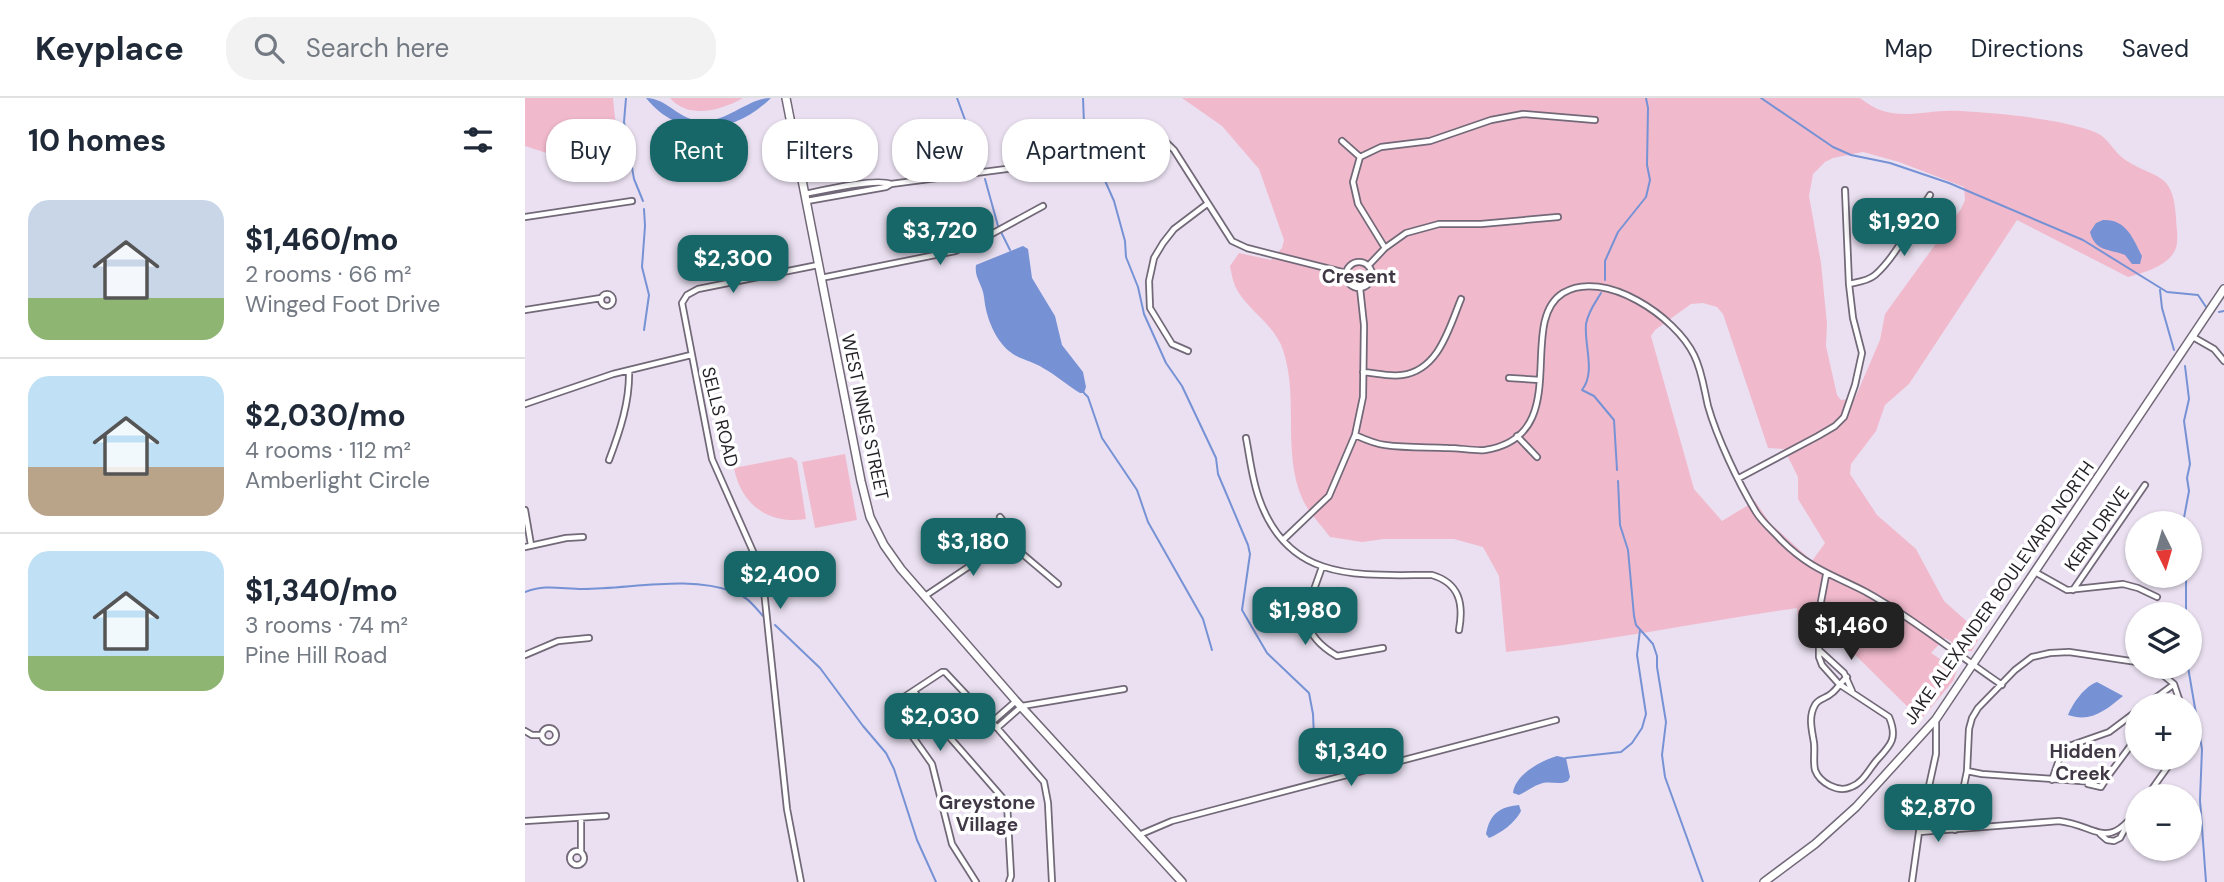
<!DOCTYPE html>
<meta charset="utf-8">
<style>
:root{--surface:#fff;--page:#f2f2f3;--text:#1f2937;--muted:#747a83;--line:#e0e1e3;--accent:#176668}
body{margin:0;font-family:"DM Sans",sans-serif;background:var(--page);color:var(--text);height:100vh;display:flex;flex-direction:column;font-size:26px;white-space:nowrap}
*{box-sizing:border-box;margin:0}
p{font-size:23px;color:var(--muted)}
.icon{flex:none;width:38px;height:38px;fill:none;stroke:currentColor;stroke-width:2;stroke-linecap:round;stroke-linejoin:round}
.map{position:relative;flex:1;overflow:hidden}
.sheet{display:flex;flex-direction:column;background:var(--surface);width:525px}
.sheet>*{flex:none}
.guide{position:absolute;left:21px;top:21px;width:665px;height:63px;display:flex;gap:14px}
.needle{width:46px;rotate:175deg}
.fabs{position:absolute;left:1600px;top:413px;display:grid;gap:14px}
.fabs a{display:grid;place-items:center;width:77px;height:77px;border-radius:50%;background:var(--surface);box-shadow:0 2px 5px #0004;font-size:35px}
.price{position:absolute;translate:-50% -60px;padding:0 16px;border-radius:14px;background:var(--accent);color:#fff;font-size:23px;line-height:46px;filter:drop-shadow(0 2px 4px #0008)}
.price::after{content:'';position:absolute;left:50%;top:42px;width:21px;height:16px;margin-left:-10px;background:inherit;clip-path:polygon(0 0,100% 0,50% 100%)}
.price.active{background:#222;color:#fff}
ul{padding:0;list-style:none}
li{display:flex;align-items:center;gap:21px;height:175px;padding:0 28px}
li+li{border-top:2px solid var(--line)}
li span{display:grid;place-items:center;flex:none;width:196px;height:140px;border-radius:21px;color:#555}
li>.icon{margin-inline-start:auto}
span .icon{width:84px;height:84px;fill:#fffc;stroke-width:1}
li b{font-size:30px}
h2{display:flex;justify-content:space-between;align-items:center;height:84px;padding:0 28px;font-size:30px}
.pill{padding:0 24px;border-radius:28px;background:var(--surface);box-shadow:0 2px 5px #0004;font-size:24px;line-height:63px}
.pill.active{background:var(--accent);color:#fff}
header{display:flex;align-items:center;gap:42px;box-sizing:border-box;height:98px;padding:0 35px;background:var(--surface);border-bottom:2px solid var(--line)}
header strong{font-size:33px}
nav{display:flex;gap:38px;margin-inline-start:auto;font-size:24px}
.search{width:490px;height:63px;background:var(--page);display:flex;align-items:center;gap:18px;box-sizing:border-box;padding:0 24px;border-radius:28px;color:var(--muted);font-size:26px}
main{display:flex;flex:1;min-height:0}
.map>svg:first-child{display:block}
.green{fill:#f1bacc;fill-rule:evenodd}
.water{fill:#7692d5}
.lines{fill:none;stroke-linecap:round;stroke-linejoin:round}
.stream{stroke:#7692d5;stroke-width:2}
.street-casing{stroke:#726978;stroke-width:8}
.primary-casing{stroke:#726978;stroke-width:10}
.street{stroke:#fff;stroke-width:4.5}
.primary{stroke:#fff;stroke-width:7}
.labels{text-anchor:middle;stroke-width:7;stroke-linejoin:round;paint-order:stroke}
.street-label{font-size:18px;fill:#252228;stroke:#fff}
.neighbourhood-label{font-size:19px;font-weight:bold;fill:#403845;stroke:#fff}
</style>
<header>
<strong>Keyplace</strong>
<div class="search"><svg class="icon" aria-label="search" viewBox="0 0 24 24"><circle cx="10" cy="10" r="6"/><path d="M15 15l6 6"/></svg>Search here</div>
<nav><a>Map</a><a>Directions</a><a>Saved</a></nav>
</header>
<main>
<section class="sheet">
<h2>10 homes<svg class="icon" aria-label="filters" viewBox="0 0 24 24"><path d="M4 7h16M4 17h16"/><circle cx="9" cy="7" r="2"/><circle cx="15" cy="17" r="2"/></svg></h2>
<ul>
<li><span style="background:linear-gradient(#c9d6e8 70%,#8fb573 0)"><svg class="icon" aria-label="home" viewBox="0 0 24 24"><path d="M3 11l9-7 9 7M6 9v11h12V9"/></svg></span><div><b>$1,460/mo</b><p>2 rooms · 66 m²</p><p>Winged Foot Drive</p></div></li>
<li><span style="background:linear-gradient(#bfe0f5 65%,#b9a48a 0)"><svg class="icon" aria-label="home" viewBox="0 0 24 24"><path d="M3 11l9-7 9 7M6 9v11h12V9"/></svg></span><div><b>$2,030/mo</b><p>4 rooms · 112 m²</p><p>Amberlight Circle</p></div></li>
<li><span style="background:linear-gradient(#bfe0f5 75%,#8fb573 0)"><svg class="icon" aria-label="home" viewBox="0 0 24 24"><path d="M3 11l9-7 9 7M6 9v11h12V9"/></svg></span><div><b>$1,340/mo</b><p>3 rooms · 74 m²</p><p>Pine Hill Road</p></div></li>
</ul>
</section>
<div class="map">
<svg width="1699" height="784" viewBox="0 0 1699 784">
<rect width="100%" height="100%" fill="#eae0f1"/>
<path class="green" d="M 0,0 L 88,0 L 96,79 L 0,48 Z
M 145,0 L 218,0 C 197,12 164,22 145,0 Z
M 657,0 L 1335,0 C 1369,28 1397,10 1436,13 C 1472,15 1541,21 1572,35 C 1583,40 1589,54 1599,61 C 1630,82 1648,72 1651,118 C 1651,127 1653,136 1652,145 C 1650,166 1621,174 1603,179 L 1492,122 L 1384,286 L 1360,307 L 1351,333 L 1326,366 L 1325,376 L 1352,417 L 1391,451 L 1419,503 L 1456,536 L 1447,553 L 1441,553 L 1420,540 L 1406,555 L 1432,572 L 1428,583 L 1398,619 L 1392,618 L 1311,538 L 1305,535 L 1290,541 L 1275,541 L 1272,510 C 1174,524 1079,544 981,554 L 974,478 L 958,449 L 929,441 L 859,441 L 837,444 L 805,439 C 796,427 783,414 777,400 C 757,354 774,299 758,252 C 751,230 729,216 716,198 C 709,189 707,179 705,168 L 714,155 L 746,162 L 757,150 L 759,142 L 734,71 L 697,28 ZM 1338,54 L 1374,64 L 1439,89 L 1440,102 L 1436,111 L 1360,216 L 1355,242 L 1330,300 L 1316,302 L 1312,297 L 1301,248 L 1302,226 L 1296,165 L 1284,98 L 1288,76 L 1300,64 L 1308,60 ZM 1178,205 L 1192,209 L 1198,216 L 1243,350 L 1259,351 L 1273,379 L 1273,401 L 1300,445 L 1287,463 L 1245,425 L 1230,403 L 1197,423 L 1169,391 L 1126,238 L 1130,232 L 1166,206 Z
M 320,356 L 332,422 L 290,430 L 277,364 Z
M 266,359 L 272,363 L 281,421 C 244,427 216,407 209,370 Z"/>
<path class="water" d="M 121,0 C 143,0 154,24 180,23 C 205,22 223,0 246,0 C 208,37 156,43 121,0 Z
M 1578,122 C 1601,121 1608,140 1617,158 L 1615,166 L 1607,166 L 1600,157 C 1585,151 1570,154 1565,134 L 1571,125 Z
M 498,148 L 503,151 L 507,180 L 530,218 L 537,247 L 558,274 L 561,289 L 559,295 L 555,295 C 542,287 531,277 518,270 C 509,264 497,262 488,256 C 470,244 461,219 459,199 C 458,187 449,180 451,167 Z
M 1572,584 L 1598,598 C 1581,612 1566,625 1543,617 C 1548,605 1559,589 1572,584 Z
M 1032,658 L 1041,660 L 1045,679 L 1043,683 C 1033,688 1025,682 1015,686 C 1008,688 1001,694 994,697 L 988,695 C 990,677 1015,663 1032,658 Z
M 994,707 L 996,713 C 990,725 976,735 964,740 L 961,736 C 965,716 974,709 994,707 Z"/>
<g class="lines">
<path class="stream" d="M 101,0 L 99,24 L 109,81 L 118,103
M 432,0 L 458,71
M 558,0 L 559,25 L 563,41
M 1236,0 L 1308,49 L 1326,57 L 1365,65 L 1424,85 L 1558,142 L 1642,194 L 1673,197 L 1681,209
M 566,51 L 589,103 L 600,143 L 601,159 L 613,189 L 619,216 L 641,265 L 657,288 L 691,360 L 693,376 L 723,447 L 725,456 L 717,512 L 742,555 L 784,595 L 788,616 L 790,663
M 460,81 L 473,128
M 119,111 L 120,128 L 117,169 L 124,197 L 119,232
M 476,134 L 485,152
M 1080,182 L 1080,163 L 1093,134 L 1121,99 L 1125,82 L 1122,67 L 1123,10 L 1121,0
M 1635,192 L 1637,210 L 1649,252
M 1076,195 C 1070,205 1063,214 1061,226 C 1059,248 1071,274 1057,292 L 1069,298 L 1089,322 L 1092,372
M 1694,214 L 1699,213
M 559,295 L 563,299 L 577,340 L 612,392 L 623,424 L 678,521 L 687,552
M 1093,383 L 1095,427 L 1103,452 L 1109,518 L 1111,527 L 1128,546 L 1132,558 L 1132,569 L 1141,624 L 1137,657 L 1140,679 L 1178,784
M 1658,425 L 1664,393 L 1662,380 L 1665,366 L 1659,323 L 1664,301 L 1660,268
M 1661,478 L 1661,516
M 0,494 C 20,486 37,491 58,491 C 107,491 163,477 209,494 C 222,498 229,508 238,518
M 250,527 L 295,570 L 338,628 L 361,655 L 369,671 L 392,742 L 411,784
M 1663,569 L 1677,651 L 1675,702 L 1681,784
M 1041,660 L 1096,654 L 1107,645 L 1117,630 L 1121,616 L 1112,557 L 1115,532"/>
<g class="street-casing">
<path id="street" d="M 817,43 L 835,59
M 366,86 L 489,70 L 594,33 C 618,29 633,35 649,52 L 707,143 L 722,150 L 821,175
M 280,96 C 299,92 350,80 366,86 L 361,89 L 282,103
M 0,119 L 107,103
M 860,150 L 833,106 L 828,84 L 835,59 L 856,49 L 905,43 L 966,22 L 998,16 L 1070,22
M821 177a13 13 0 1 1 26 0a13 13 0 1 1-26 0Z
M 843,168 L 860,150 L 881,135 L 914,126 L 956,126 L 1033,119
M 296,180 L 430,153 L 461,139 L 518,108
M 1324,186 C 1333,184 1343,183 1350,177 C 1371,159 1390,120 1405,97
M76 202a6 6 0 1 1 12 0a6 6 0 1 1-12 0Z
M 0,212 L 76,200
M 1668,239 L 1689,251 L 1699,263
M 663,253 L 647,246 L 625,210 L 624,183 L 629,160 L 638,145 L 649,131 L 682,106
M 838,274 C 850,275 865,279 877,277 C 914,272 924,230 936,201
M 984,280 L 1015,282
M 0,306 L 88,276 L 166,257
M 830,337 C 839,341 850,346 860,347 C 881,350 903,349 923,350 C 935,350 949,353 960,352 C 1051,338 990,225 1038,195 C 1079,170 1151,219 1169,257 C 1177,273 1179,291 1183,308 C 1192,340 1214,386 1231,414 C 1237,424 1248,433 1256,442 C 1285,471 1306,476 1341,494 C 1386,519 1433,557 1477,587
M 992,338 L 1012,359
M 721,340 C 725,360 727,383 735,403 C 765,485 835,477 907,477 C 934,485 939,505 934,532
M 84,362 C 95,333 105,303 104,272
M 1214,380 L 1293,338 L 1310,328 L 1319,319 L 1330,287 L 1337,255 L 1328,220 L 1324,186 L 1320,92
M 0,412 L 6,447
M 475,419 L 482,428 L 482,443 L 533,486
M 758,442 L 804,398 L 830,337 L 838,299 L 839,227 L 835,190
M 0,449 L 41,440 L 58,439
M 797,469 C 783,510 768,532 812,558 L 858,550
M 1510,474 L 1542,492 L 1598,486 L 1613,490 L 1632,499
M 1301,477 L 1294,514 L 1294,559 L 1297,567 L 1314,586 L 1364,619 C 1373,640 1366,647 1352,662 C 1344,671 1338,685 1326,689 C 1313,695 1295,685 1290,672 C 1288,664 1290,654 1289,645 C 1287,632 1283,619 1290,607 C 1294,600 1301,601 1307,595 C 1312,591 1316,584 1322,579
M 1548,492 L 1620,387
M 400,498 L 482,443
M 747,519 L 782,520
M 1295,553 L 1319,575 L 1327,593
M 0,557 L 33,543 L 64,540
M 1628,569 L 1649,586 L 1656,607
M 389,593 L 407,619 L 482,705 L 486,778 L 484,784
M 1621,607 L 1648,587
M 467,624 L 491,603
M17 637a7 7 0 1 1 14 0a7 7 0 1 1-14 0Z
M 472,630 L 497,608 L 599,591
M 0,633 L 7,637 L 16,637
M 1442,673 L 1457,676 L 1569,684 L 1583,678 L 1612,639
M 1527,682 L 1536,656 L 1544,648 L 1584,634 L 1612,613
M 1563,686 L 1576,689 L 1583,678
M 1622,698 L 1649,660
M 0,723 L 81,718
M 1430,732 L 1442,673 L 1444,631 L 1447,620 L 1453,610 L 1490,572 L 1507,559 L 1525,555 L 1544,554 L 1612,564
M 1394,734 L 1534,723 C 1571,727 1582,754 1612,712
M 1575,736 L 1582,742 L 1589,743 L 1595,740 L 1601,729
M 614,737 L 647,723 L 1031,622
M45 760a7 7 0 1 1 14 0a7 7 0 1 1-14 0Z
M 56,754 L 56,720
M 276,784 L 262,711 L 238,483 L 230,458 L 187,361 L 157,205 L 162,197 L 173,191 L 293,167
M 451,784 L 427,746 L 407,666 L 368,611 L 370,605 L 417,574 L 420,574 L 467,624 L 519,684 L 523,705 L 527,784
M 1387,784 L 1394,734 L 1411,656 L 1411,622"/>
</g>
<g class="primary-casing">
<path id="primary" d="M 261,0 L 336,383 L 345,419 L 359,447 L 376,471 L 491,603 L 657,784
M 1239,784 L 1290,746 L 1331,709 L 1411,621 L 1699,191"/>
</g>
<use href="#street" class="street"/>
<use href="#primary" class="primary"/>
</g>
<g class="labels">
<g class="street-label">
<text transform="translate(195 319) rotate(76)" y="6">SELLS ROAD</text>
<text transform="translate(340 319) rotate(78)" y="6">WEST INNES STREET</text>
<text transform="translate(1572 431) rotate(-55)" y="6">KERN DRIVE</text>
<text transform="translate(1474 495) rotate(-55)" y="6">JAKE ALEXANDER BOULEVARD NORTH</text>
</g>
<g class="neighbourhood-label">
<text x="834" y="185">Cresent</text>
<text x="1558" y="660">Hidden<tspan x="1558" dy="22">Creek</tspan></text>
<text x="462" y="711">Greystone<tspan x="462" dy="22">Village</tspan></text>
</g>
</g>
</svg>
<div class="fabs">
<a><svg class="needle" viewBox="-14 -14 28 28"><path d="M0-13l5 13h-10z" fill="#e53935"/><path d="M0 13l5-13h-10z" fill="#747a83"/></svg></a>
<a><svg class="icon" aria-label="layers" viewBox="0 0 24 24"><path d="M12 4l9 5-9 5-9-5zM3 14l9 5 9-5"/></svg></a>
<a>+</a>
<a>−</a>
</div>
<b class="price" style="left:1379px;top:160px">$1,920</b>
<b class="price" style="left:415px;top:169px">$3,720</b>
<b class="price" style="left:208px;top:197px">$2,300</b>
<b class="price" style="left:448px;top:480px">$3,180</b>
<b class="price" style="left:255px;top:513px">$2,400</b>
<b class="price" style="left:780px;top:549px">$1,980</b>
<b class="price active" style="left:1326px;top:564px">$1,460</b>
<b class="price" style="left:415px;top:655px">$2,030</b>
<b class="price" style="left:826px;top:690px">$1,340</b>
<b class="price" style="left:1413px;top:746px">$2,870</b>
<div class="guide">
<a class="pill">Buy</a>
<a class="pill active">Rent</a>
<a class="pill">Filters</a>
<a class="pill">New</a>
<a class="pill">Apartment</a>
</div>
</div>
</main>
